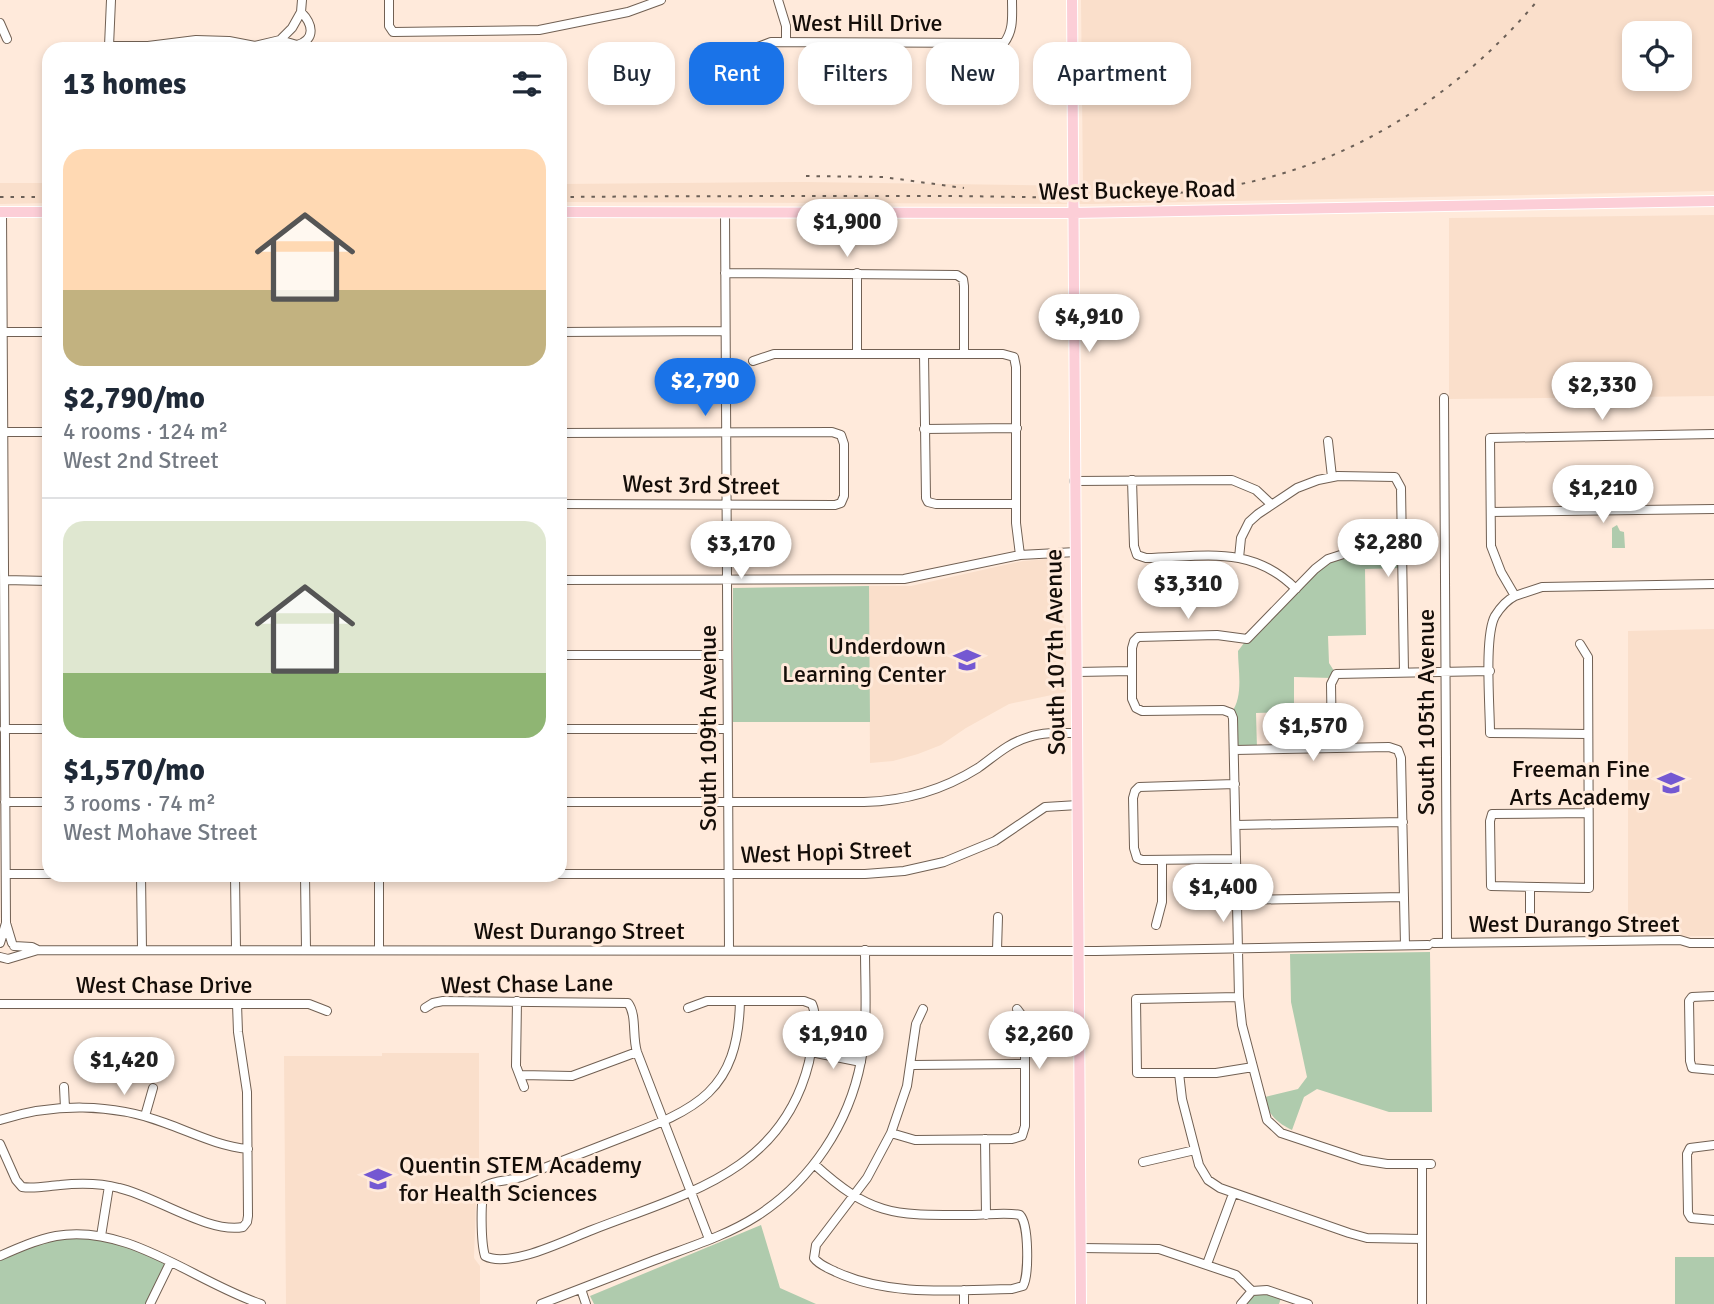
<!DOCTYPE html>
<meta charset="utf-8">
<style>
:root{--surface:#fff;--page:#f6f6f7;--text:#1f2937;--muted:#747a83;--line:#e0e1e3;--accent:#1a73e8}
body{margin:0;font-family:Signika,sans-serif;background:var(--page);color:var(--text);height:100vh;display:flex;flex-direction:column;font-size:26px;white-space:nowrap}
*{box-sizing:border-box;margin:0}
p{font-size:23px;color:var(--muted)}
.icon{flex:none;width:38px;height:38px;fill:none;stroke:currentColor;stroke-width:2;stroke-linecap:round;stroke-linejoin:round}
.map{position:relative;flex:1;overflow:hidden}
.details{position:absolute;left:42px;top:42px;width:525px;height:840px;display:flex;flex-direction:column;background:var(--surface);border-radius:21px;box-shadow:0 4px 10px #0003}
.details>*{flex:none}
.guide{position:absolute;left:588px;top:42px;width:665px;height:63px;display:flex;gap:14px}
.controls{position:absolute;left:1622px;top:21px;display:grid;gap:14px}
.controls a{display:grid;place-items:center;width:70px;height:70px;border-radius:14px;background:var(--surface);box-shadow:0 4px 10px #0003;font-size:35px}
.price{position:absolute;translate:-50% -60px;padding:0 16px;border-radius:24px;background:#fff;color:#222;font-size:23px;line-height:46px;filter:drop-shadow(0 2px 4px #0008)}
.price::after{content:'';position:absolute;left:50%;top:42px;width:21px;height:16px;margin-left:-10px;background:inherit;clip-path:polygon(0 0,100% 0,50% 100%)}
.price.current{background:var(--accent);color:#fff}
ul{padding:0;list-style:none}
li{display:grid;align-content:center;gap:14px;height:371px;padding:0 21px}
li+li{border-top:2px solid var(--line)}
li span{display:grid;place-items:center;height:217px;border-radius:21px;color:#555}
li>.icon{margin-inline-start:auto}
span .icon{width:126px;height:126px;fill:#fffc;stroke-width:1}
li b{font-size:30px}
h2{display:flex;justify-content:space-between;align-items:center;height:84px;padding:0 21px;font-size:30px}
.pill{padding:0 24px;border-radius:21px;background:var(--surface);box-shadow:0 4px 10px #0003;font-size:24px;line-height:63px}
.pill.current{background:var(--accent);color:#fff}
.map>svg:first-child{display:block}
.built{fill:#fadfcb;fill-rule:evenodd}
.green{fill:#afcbad}
.lines{fill:none;stroke-linecap:round;stroke-linejoin:round}
.minor-casing{stroke:#716053;stroke-width:10}
.major-casing{stroke:#fff;stroke-width:12}
.minor{stroke:#fff;stroke-width:8}
.major{stroke:#fcced7;stroke-width:10}
.rail{stroke:#6c6057;stroke-width:2;stroke-dasharray:3.5 7;stroke-linecap:butt}
.labels{text-anchor:middle;stroke-width:6;stroke-linejoin:round;paint-order:stroke}
.street-label{font-size:24px;fill:#140d08;stroke:#ffeadb}
.poi-label{font-size:24px;fill:#140d08;stroke:#ffeadb;text-anchor:end}
</style>
<div class="map">
<svg width="1714" height="1304" viewBox="0 0 1714 1304">
<rect width="100%" height="100%" fill="#ffeadb"/>
<path class="built" d="M 1081,0 L 1714,0 L 1714,191 L 1093,204 L 560,202 L 560,184 L 805,182 L 1083,186 ZM 1634,33 L 1680,33 L 1680,79 L 1634,79 Z
M 0,183 L 49,183 L 49,203 L 0,204 Z
M 1714,215 L 1714,396 L 1449,399 L 1449,218 Z
M 1048,559 L 1062,560 L 1065,566 L 1062,607 L 1066,629 L 1066,692 L 1009,704 L 966,728 L 941,745 L 918,754 L 893,761 L 870,763 L 869,586 L 911,586 L 1023,561 Z
M 1714,629 L 1714,936 L 1628,937 L 1628,631 Z
M 382,1053 L 479,1053 L 479,1167 L 471,1167 L 470,1191 L 476,1199 L 474,1258 L 480,1266 L 480,1304 L 286,1304 L 284,1056 L 382,1056 Z"/>
<path class="green" d="M 1617,525 L 1620,531 L 1624,532 L 1625,548 L 1612,548 L 1612,528 Z
M 1402,550 L 1402,568 L 1365,569 L 1366,635 L 1328,636 L 1329,663 L 1336,674 L 1332,678 L 1294,677 L 1294,712 L 1256,713 L 1257,749 L 1235,750 L 1231,713 C 1244,697 1238,670 1238,651 L 1247,639 L 1334,556 Z
M 869,586 L 870,722 L 733,722 L 733,588 Z
M 1430,952 L 1432,1112 L 1389,1112 L 1317,1089 L 1304,1097 L 1292,1130 C 1277,1123 1267,1114 1265,1097 L 1298,1089 L 1307,1077 L 1291,1002 L 1290,954 Z
M 761,1225 L 780,1288 L 816,1304 L 594,1304 L 590,1296 Z
M 101,1236 L 170,1263 L 150,1304 L 0,1304 L 0,1256 L 47,1238 Z
M 1675,1257 L 1714,1257 L 1714,1304 L 1675,1304 Z
M 1252,1291 L 1282,1295 L 1279,1304 L 1241,1304 Z"/>
<g class="lines">
<g class="minor-casing">
<path id="minor" d="M 111,0 L 109,46 L 148,46 L 196,40 L 229,41 L 255,46 L 280,40 L 292,28 L 301,12 L 302,0
M 389,0 L 389,26 L 393,32 L 539,30 L 628,12 L 661,0
M 778,0 L 786,26 L 786,42
M 0,23 L 7,39
M 280,40 L 297,45 C 317,39 312,23 301,12
M 728,68 L 742,53 L 771,42 L 1004,43 C 1014,30 1012,16 1012,0
M 725,212 L 729,950
M 725,273 L 957,275 L 963,279 L 964,286 L 964,354
M 3,332 L 49,332
M 560,332 L 725,331
M 857,354 L 857,273
M 924,354 L 926,498 L 928,502 L 936,504 L 1016,504
M 753,361 L 774,354 L 1003,354 L 1014,357 L 1016,367 L 1016,523 L 1020,555
M 1444,398 L 1447,943
M 924,429 L 1017,428
M 3,432 L 49,432
M 560,433 L 832,432 L 841,435 L 844,444 L 844,496 L 841,503 L 835,505 L 560,504
M 1328,441 L 1332,477
M 1132,480 L 1134,546 L 1137,555 L 1146,558 C 1204,557 1251,544 1296,589
M 1074,481 L 1232,480 L 1256,490 L 1271,504
M 1491,512 L 1714,509
M 1402,550 L 1353,551 L 1328,559 L 1315,569 L 1247,639 L 1217,635 L 1138,637 L 1134,641 L 1132,648 L 1132,699 L 1136,708 L 1142,711 L 1223,710 L 1231,713 L 1233,718 L 1239,997 L 1242,1025 L 1267,1120 L 1281,1133 L 1362,1160 L 1387,1164 L 1431,1164
M 1239,558 L 1241,538 L 1249,522 L 1258,514 L 1297,488 L 1318,480 L 1338,476 L 1395,477 L 1401,488 L 1404,672
M 5,580 L 49,581
M 560,580 L 904,579 L 1020,555 L 1076,552
M 1515,596 L 1542,587 L 1714,584
M 1580,644 L 1588,657 L 1589,888 L 1491,886 L 1490,821 L 1492,814 L 1588,813
M 560,655 L 727,655
M 1077,672 L 1132,671
M 4,729 L 49,729
M 560,729 L 727,729
M 1588,734 L 1490,733 C 1490,707 1484,636 1495,616 C 1500,608 1507,600 1515,596 L 1501,572 L 1491,546 L 1490,438 L 1714,434
M 1332,748 L 1331,684 L 1336,674 L 1490,671
M 1235,750 L 1389,747 L 1398,750 L 1401,758 L 1405,945
M 1235,784 L 1139,787 L 1135,791 L 1133,798 L 1134,848 L 1137,858 L 1142,860 L 1236,859
M 5,802 L 49,802
M 560,802 L 864,802 C 905,801 943,790 978,768 C 995,756 1008,743 1029,737 C 1044,732 1061,733 1077,733
M 1236,825 L 1403,822
M 6,874 L 49,874
M 560,874 L 865,874 L 904,871 L 944,862 L 995,841 L 1045,807 L 1078,805
M 141,875 L 142,950
M 208,875 L 235,875
M 235,875 L 236,950
M 305,875 L 306,950
M 379,875 L 379,950
M 1530,887 L 1530,927
M 1237,900 L 1404,897
M 6,923 L 12,943
M 1156,925 L 1162,902 L 1162,861
M 0,943 L 6,923 L 2,212
M 1434,943 L 1680,940 L 1690,943 L 1714,943
M 14,946 L 32,947 L 38,950 L 1096,951 L 1428,945
M 997,950 L 998,917
M 0,957 L 8,959 L 38,950
M 1714,996 L 1692,997 L 1689,1001 L 1690,1061 L 1692,1068 L 1714,1070
M 1239,997 L 1136,999 L 1137,1073 L 1216,1073 L 1253,1067
M 517,1001 L 516,1066 L 524,1087
M 0,1004 L 309,1004 L 327,1011
M 425,1008 L 433,1003 L 443,1001 L 628,1003 C 637,1015 632,1036 637,1052 L 709,1239
M 688,1008 L 707,1001 L 804,1001 L 812,1004 C 819,1020 812,1045 809,1062 C 782,1173 684,1194 592,1230 C 568,1239 509,1269 485,1256 C 481,1243 480,1199 485,1186 C 495,1180 510,1181 521,1177 C 555,1164 588,1151 621,1138 C 697,1109 738,1092 740,1001
M 811,1052 L 861,1062
M 912,1065 L 1025,1064
M 1179,1073 L 1182,1099 L 1199,1165 L 1208,1180 L 1220,1188 L 1349,1233 L 1367,1238 L 1422,1239
M 521,1075 L 572,1076 L 637,1052
M 64,1087 L 65,1108
M 145,1116 L 153,1088
M 0,1120 C 54,1103 112,1103 165,1123 C 193,1133 218,1146 248,1149
M 891,1133 L 915,1140 L 1012,1139 L 1022,1136 L 1025,1126 L 1025,1028 L 1023,1017 L 1017,1009
M 985,1139 L 986,1215
M 0,1144 L 16,1180 L 22,1187 C 34,1189 47,1186 60,1185 C 80,1183 100,1183 119,1188 C 155,1196 209,1234 243,1227 L 247,1222 L 248,1216 L 247,1092 L 238,1032 L 237,1004
M 1714,1145 L 1690,1148 L 1687,1154 L 1688,1213 L 1691,1218 L 1714,1220
M 1143,1162 L 1195,1150
M 814,1164 C 873,1218 896,1215 972,1215 C 988,1215 1005,1212 1020,1215 C 1029,1224 1029,1275 1023,1286 L 1012,1289 C 954,1290 891,1297 836,1272 C 828,1268 819,1265 814,1258 L 816,1245 L 867,1178 L 891,1133 L 907,1086 L 916,1024 L 923,1009
M 1422,1164 L 1422,1304
M 101,1236 L 109,1186
M 1081,1248 L 1159,1249 L 1236,1275 L 1252,1291
M 0,1256 C 18,1248 36,1240 56,1236 C 128,1223 195,1282 261,1304
M 1207,1264 L 1233,1194
M 581,1289 L 586,1304
M 964,1290 L 964,1304
M 1252,1291 L 1267,1290 L 1308,1304
M 150,1304 L 170,1263
M 541,1304 C 579,1289 617,1275 655,1260 C 689,1247 726,1236 757,1216 C 811,1181 849,1124 861,1061 C 868,1025 865,987 865,950
M 1241,1304 L 1252,1291"/>
</g>
<g class="major-casing">
<path id="major" d="M 1072,0 L 1081,1304
M 0,212 L 49,212
M 560,212 L 1073,213 L 1714,201"/>
</g>
<use href="#minor" class="minor"/>
<use href="#major" class="major"/>
<path class="rail" d="M 806,176 L 883,177 L 964,188
M 0,197 L 49,197
M 560,197 C 685,196 811,196 936,196 C 1027,196 1121,202 1211,189 C 1340,172 1456,98 1538,0"/>
</g>
<defs>
<g id="school-bare" transform="scale(2.1)"><path d="M0-5L7-2L0 1L-7-2ZM-4 1L0 2.5L4 1V4Q0 6-4 4Z" fill="#7458d2" stroke="#ffeadb" stroke-width="2.5" paint-order="stroke"/></g>
</defs>
<g fill-rule="evenodd">
<use href="#school-bare" x="967" y="660"/>
<use href="#school-bare" x="1671" y="783"/>
<use href="#school-bare" x="378" y="1179"/>
</g>
<g class="labels">
<g class="street-label">
<text x="867" y="31">West Hill Drive</text>
<text transform="translate(1137 190) rotate(-1)" y="8">West Buckeye Road</text>
<text transform="translate(701 485) rotate(1)" y="8">West 3rd Street</text>
<text transform="translate(1055 652) rotate(-91)" y="8">South 107th Avenue</text>
<text transform="translate(1426 712) rotate(-90)" y="8">South 105th Avenue</text>
<text transform="translate(708 728) rotate(-90)" y="8">South 109th Avenue</text>
<text transform="translate(826 852) rotate(-2)" y="8">West Hopi Street</text>
<text x="1574" y="932">West Durango Street</text>
<text x="579" y="939">West Durango Street</text>
<text transform="translate(527 984) rotate(-1)" y="8">West Chase Lane</text>
<text x="164" y="993">West Chase Drive</text>
</g>
<g class="poi-label">
<text x="946" y="654">Underdown<tspan x="946" dy="28">Learning Center</tspan></text>
<text x="1650" y="777">Freeman Fine<tspan x="1650" dy="28">Arts Academy</tspan></text>
<text x="399" y="1173" text-anchor="start">Quentin STEM Academy<tspan x="399" dy="28">for Health Sciences</tspan></text>
</g>
</g>
</svg>
<div class="controls">
<a><svg class="icon" aria-label="locate" viewBox="0 0 24 24"><circle cx="12" cy="12" r="6"/><path d="M12 2v4M12 18v4M2 12h4M18 12h4"/></svg></a>
</div>
<b class="price" style="left:847px;top:259px">$1,900</b>
<b class="price" style="left:1089px;top:354px">$4,910</b>
<b class="price current" style="left:705px;top:418px">$2,790</b>
<b class="price" style="left:1602px;top:422px">$2,330</b>
<b class="price" style="left:1603px;top:525px">$1,210</b>
<b class="price" style="left:1388px;top:579px">$2,280</b>
<b class="price" style="left:741px;top:581px">$3,170</b>
<b class="price" style="left:1188px;top:621px">$3,310</b>
<b class="price" style="left:1313px;top:763px">$1,570</b>
<b class="price" style="left:1223px;top:924px">$1,400</b>
<b class="price" style="left:833px;top:1071px">$1,910</b>
<b class="price" style="left:1039px;top:1071px">$2,260</b>
<b class="price" style="left:124px;top:1097px">$1,420</b>
<div class="guide">
<a class="pill">Buy</a>
<a class="pill current">Rent</a>
<a class="pill">Filters</a>
<a class="pill">New</a>
<a class="pill">Apartment</a>
</div>
<section class="details">
<h2>13 homes<svg class="icon" aria-label="filters" viewBox="0 0 24 24"><path d="M4 7h16M4 17h16"/><circle cx="9" cy="7" r="2"/><circle cx="15" cy="17" r="2"/></svg></h2>
<ul>
<li><span style="background:linear-gradient(#ffd9b3 65%,#c2b280 0)"><svg class="icon" aria-label="home" viewBox="0 0 24 24"><path d="M3 11l9-7 9 7M6 9v11h12V9"/></svg></span><div><b>$2,790/mo</b><p>4 rooms · 124 m²</p><p>West 2nd Street</p></div></li>
<li><span style="background:linear-gradient(#dfe7d0 70%,#8fb573 0)"><svg class="icon" aria-label="home" viewBox="0 0 24 24"><path d="M3 11l9-7 9 7M6 9v11h12V9"/></svg></span><div><b>$1,570/mo</b><p>3 rooms · 74 m²</p><p>West Mohave Street</p></div></li>
</ul>
</section>
</div>
